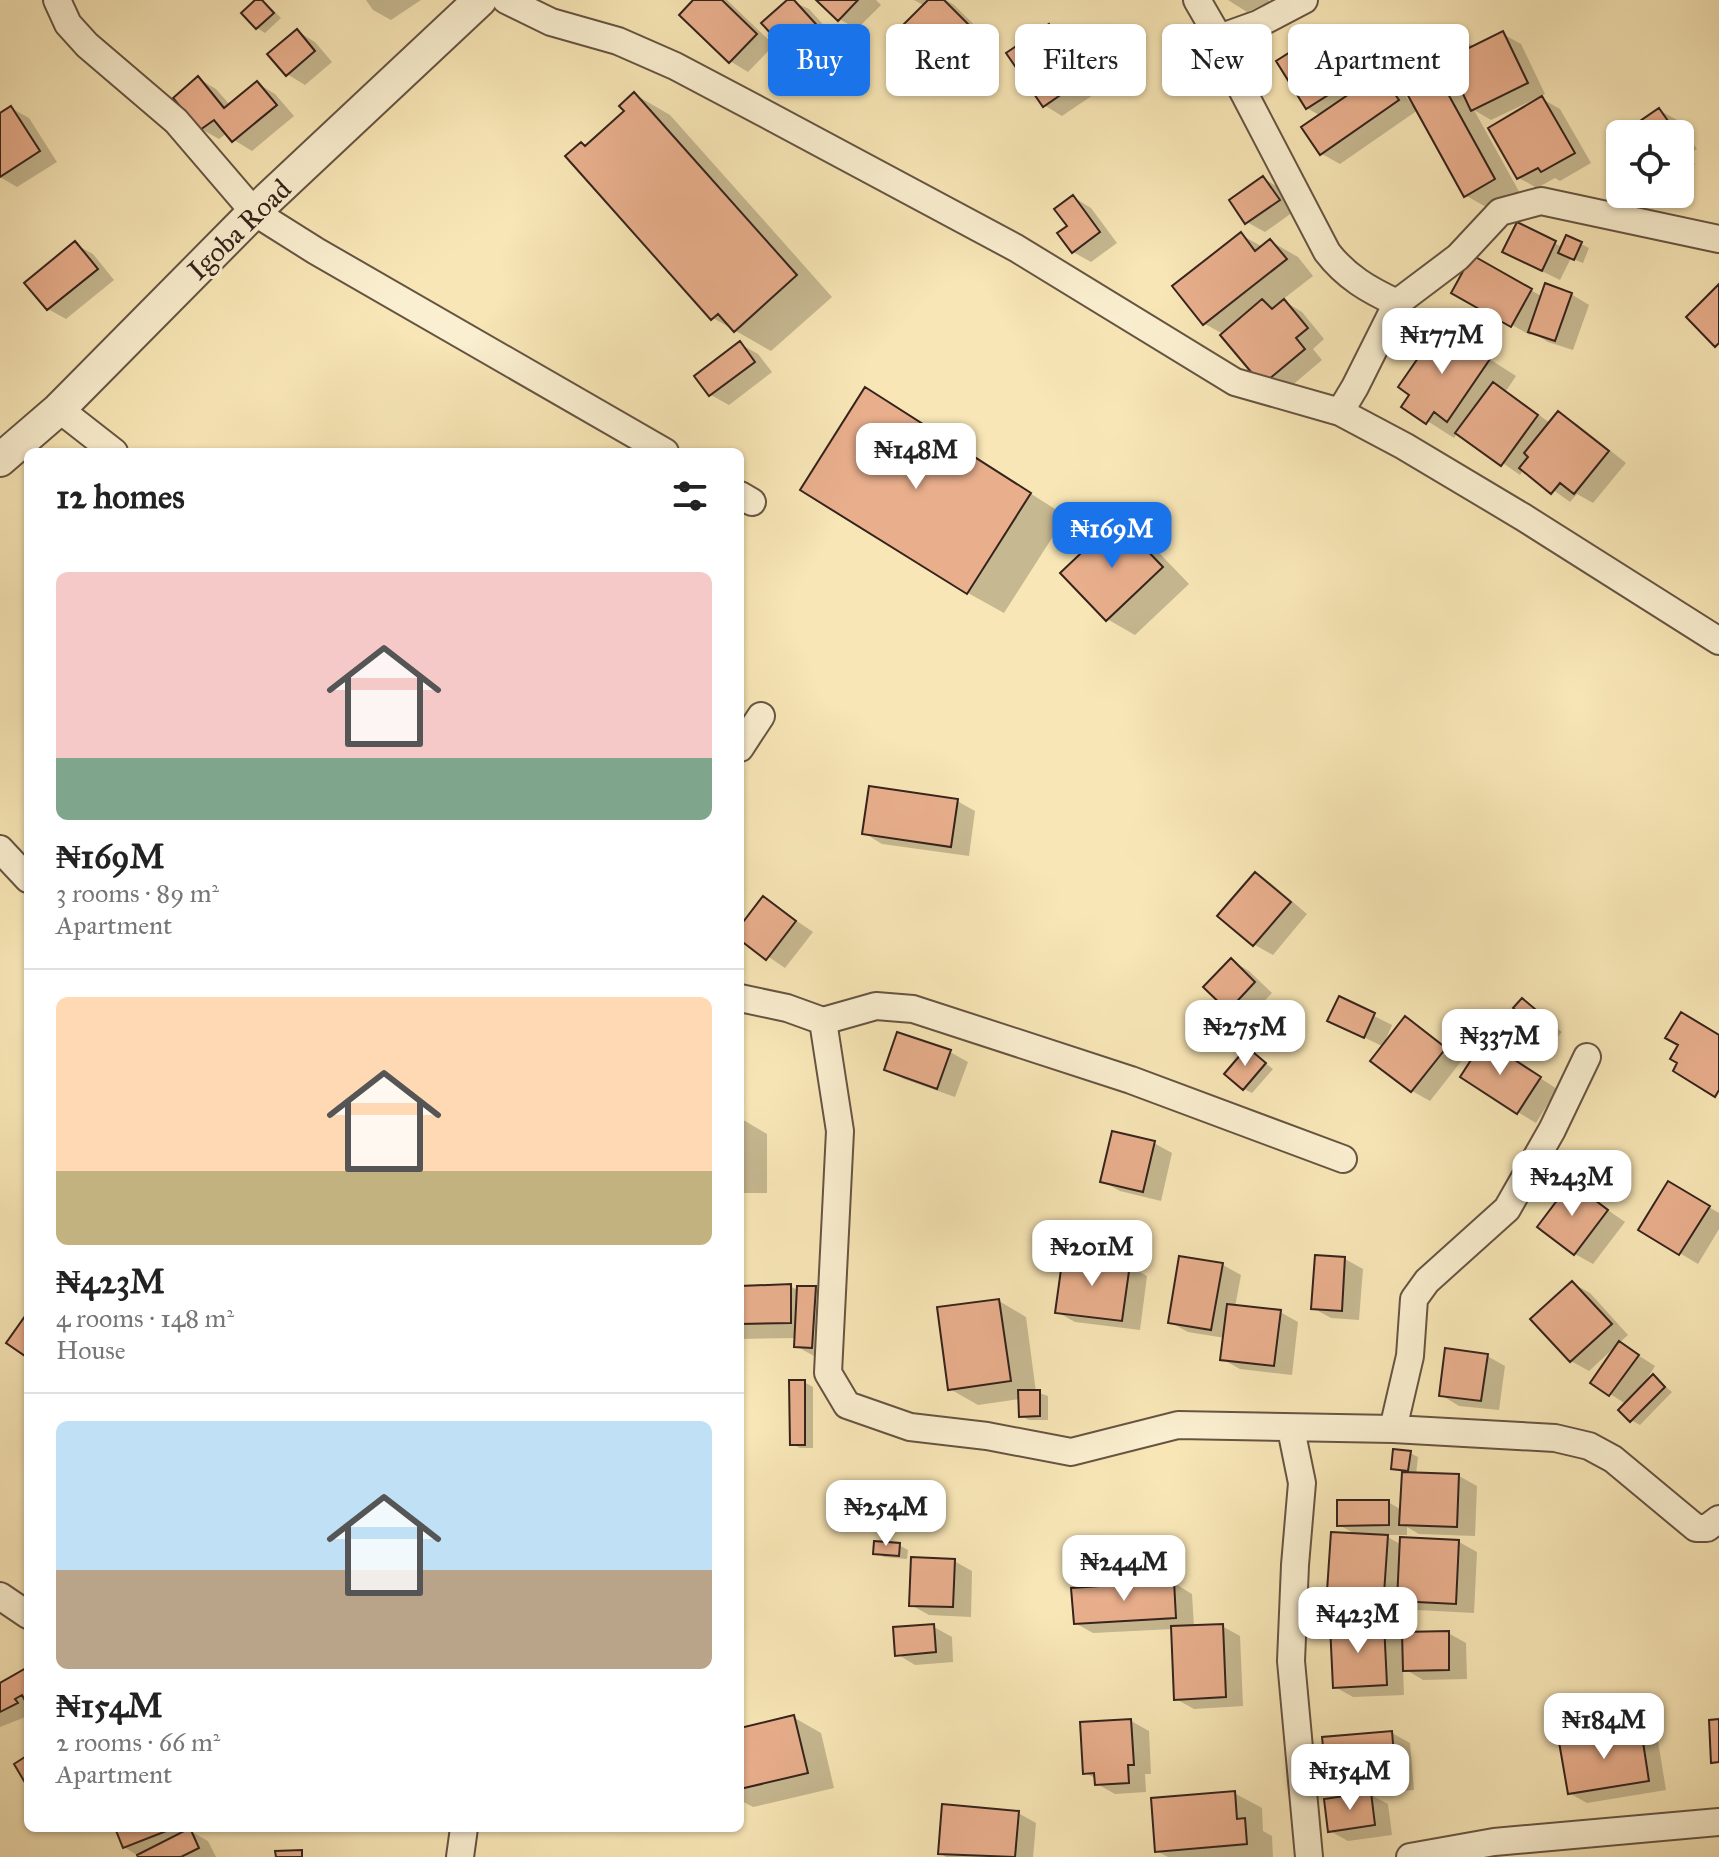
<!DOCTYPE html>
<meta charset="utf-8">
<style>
:root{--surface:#fff;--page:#f2f2f2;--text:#222;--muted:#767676;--line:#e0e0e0;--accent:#1a73e8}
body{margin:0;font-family:"IM FELL Great Primer",serif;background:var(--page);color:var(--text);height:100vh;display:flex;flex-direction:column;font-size:30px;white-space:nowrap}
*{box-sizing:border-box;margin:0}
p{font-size:26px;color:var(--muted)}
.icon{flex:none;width:44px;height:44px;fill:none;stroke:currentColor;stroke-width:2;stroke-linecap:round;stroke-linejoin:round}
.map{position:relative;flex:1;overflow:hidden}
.details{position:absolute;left:24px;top:448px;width:720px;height:1384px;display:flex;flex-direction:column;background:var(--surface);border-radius:12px;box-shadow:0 2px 6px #0004}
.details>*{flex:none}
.guide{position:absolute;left:768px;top:24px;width:760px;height:72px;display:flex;gap:16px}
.fabs{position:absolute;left:1606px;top:120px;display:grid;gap:16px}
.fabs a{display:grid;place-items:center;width:88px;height:88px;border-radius:12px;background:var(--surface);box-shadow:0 2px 6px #0004;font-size:40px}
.price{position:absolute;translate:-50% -68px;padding:0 18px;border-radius:16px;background:#fff;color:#222;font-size:26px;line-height:52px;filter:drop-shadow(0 2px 4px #0008)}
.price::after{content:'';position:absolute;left:50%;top:48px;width:24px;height:18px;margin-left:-12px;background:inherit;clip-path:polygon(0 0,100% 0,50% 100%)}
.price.selected{background:var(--accent);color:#fff}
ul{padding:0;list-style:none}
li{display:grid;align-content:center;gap:16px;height:424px;padding:0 32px}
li+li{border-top:2px solid var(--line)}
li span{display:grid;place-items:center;height:248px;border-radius:12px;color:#555}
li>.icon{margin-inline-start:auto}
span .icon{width:144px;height:144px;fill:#fffc;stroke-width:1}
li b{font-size:34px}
h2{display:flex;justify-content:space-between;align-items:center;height:96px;padding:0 32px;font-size:34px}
.chip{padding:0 28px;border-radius:12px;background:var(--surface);box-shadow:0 2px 6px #0004;font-size:28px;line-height:72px}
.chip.selected{background:var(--accent);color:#fff}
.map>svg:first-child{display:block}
.shadow{fill:#0003}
.building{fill:#e9af8d;stroke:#35231c;stroke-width:2}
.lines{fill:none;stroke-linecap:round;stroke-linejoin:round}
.minor-casing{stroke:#665442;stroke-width:30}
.tertiary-casing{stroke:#665442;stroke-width:36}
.minor{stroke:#faefd0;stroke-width:26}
.tertiary{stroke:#faefd0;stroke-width:32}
.labels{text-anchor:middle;stroke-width:6;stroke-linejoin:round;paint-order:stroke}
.street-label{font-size:28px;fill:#35231c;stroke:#faefd0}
</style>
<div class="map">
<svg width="1719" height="1857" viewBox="0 0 1719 1857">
<rect width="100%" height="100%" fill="#f8e6b6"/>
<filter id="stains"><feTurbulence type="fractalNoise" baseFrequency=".0025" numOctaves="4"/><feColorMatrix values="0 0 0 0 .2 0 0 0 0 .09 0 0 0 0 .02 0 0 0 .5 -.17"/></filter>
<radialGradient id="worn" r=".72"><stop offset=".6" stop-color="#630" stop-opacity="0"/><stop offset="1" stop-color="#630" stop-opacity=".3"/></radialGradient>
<path class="shadow" d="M 252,0 L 261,0 L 267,4 L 281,18 L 265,33 L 257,28 L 256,2 Z
M 366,0 L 421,0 L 391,20 L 373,10 Z
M 696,0 L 727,0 L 774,45 L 748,72 L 730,61 Z
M 790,0 L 809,9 L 841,44 L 814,68 L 796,58 Z
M 819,0 L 876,0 L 881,5 L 857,29 L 839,19 Z
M 914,0 L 946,0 L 954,5 L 997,47 L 961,83 L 944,73 L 901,30 L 925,6 Z
M 1228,0 L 1269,0 L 1269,2 L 1247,12 Z
M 1049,27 L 1067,37 L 1102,89 L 1062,116 L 1044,105 Z
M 297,31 L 315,42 L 332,62 L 305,85 L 287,74 Z
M 1325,33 L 1343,43 L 1368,83 L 1380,75 L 1398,85 L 1412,105 L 1414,103 L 1426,57 L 1456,74 L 1461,39 L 1475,47 L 1503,34 L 1521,44 L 1545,94 L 1539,97 L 1560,109 L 1591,163 L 1560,181 L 1555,178 L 1537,188 L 1519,178 L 1540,99 L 1539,97 L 1491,120 L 1474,110 L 1521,195 L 1493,211 L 1465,195 L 1418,110 L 1340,164 L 1322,154 L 1321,116 L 1307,108 Z
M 199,79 L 216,89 L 230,105 L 257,83 L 275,94 L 294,116 L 252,151 L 234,140 L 227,133 L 219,139 L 201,129 Z
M 634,94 L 670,115 L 832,297 L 771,351 L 713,318 L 587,147 L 627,111 Z
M 11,108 L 29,118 L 57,162 L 17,187 L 0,177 L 0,115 Z
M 1659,110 L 1677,120 L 1697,149 L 1689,154 L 1695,164 L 1680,174 L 1680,134 L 1624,134 Z
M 1263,178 L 1281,189 L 1296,210 L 1265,232 L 1247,222 Z
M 1073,197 L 1091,208 L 1117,243 L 1091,262 L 1073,252 L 1069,226 Z
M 1518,225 L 1562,247 L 1581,244 L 1589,248 L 1583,263 L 1571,258 L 1560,280 L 1523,262 Z
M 1241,235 L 1263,247 L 1270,241 L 1298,257 L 1313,276 L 1282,300 L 1302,312 L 1324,339 L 1313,349 L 1322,360 L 1282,394 L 1223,334 L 1205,324 L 1175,287 Z
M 75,244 L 93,254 L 114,280 L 66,319 L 48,309 Z
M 1473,258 L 1543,297 L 1571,294 L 1589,305 L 1573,350 L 1548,342 L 1532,332 L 1530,335 L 1453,292 Z
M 1441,328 L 1516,376 L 1506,391 L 1550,423 L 1559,413 L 1577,424 L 1626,463 L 1593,503 L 1577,494 L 1570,502 L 1524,469 L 1520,475 L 1458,432 L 1454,438 L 1404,406 Z
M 740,344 L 758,354 L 772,372 L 729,405 L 711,395 Z
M 866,389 L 1066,516 L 1004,613 L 968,593 Z
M 1117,521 L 1144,537 L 1189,584 L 1135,635 L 1107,619 Z
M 957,801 L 975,811 L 969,856 L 882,844 L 864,833 Z
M 1256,874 L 1273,885 L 1307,914 L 1273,955 L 1255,945 L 1220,915 Z
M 763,898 L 813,932 L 785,968 L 740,937 L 740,929 Z
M 1231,960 L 1249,971 L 1272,993 L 1247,1019 L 1229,1009 Z
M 1340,999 L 1392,1025 L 1383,1046 L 1406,1019 L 1463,1059 L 1430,1101 L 1412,1091 L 1384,1047 L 1330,1021 Z
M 1523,1001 L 1562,1032 L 1555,1040 L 1547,1035 Z
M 1247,1049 L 1273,1069 L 1252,1093 L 1244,1089 Z
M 950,1052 L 968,1062 L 955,1097 L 904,1079 L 886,1069 Z
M 1502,1053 L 1557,1089 L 1536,1123 L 1518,1112 Z
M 740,1118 L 767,1134 L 767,1193 L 740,1193 Z
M 1154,1143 L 1172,1153 L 1161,1201 L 1120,1191 L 1102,1181 Z
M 1669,1184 L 1719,1213 L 1719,1229 L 1698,1264 L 1641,1230 Z
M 1572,1185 L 1625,1222 L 1593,1264 L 1575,1254 Z
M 1181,1258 L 1223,1265 L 1241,1275 L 1235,1307 L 1280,1312 L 1298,1322 L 1292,1375 L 1240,1369 L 1222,1359 L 1225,1338 L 1188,1332 L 1170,1322 Z
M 1345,1259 L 1363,1269 L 1359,1320 L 1331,1318 L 1313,1308 Z
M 1129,1266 L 1147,1276 L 1140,1330 L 1075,1322 L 1057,1312 Z
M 1572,1283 L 1590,1293 L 1628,1335 L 1619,1343 L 1655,1366 L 1643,1385 L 1644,1386 L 1654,1377 L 1672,1392 L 1640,1425 L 1631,1420 L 1626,1404 L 1593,1383 L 1616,1346 L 1589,1371 L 1571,1361 Z
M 790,1286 L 799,1291 L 815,1288 L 833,1299 L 830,1358 L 814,1356 L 796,1346 L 796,1338 L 740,1339 L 740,1288 Z
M 999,1301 L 1026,1317 L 1036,1392 L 1048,1396 L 1048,1420 L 1029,1420 L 1021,1416 L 1020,1399 L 978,1405 L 950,1389 Z
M 1487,1356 L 1505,1366 L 1499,1410 L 1459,1406 L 1441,1395 Z
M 804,1382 L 813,1387 L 813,1448 L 800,1448 L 792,1444 Z
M 1410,1453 L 1418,1457 L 1416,1475 L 1459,1476 L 1477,1486 L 1475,1536 L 1419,1534 L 1407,1527 L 1407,1535 L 1384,1535 L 1402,1545 L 1459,1542 L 1477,1552 L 1474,1613 L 1417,1610 L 1402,1602 L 1347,1600 L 1329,1590 L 1357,1535 L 1339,1525 L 1388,1502 L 1402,1510 L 1404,1473 L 1393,1468 Z
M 899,1545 L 908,1550 L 907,1559 L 884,1557 L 875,1552 Z
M 954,1561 L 972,1571 L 971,1617 L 929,1615 L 911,1605 Z
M 1174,1583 L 1192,1594 L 1194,1627 L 1222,1626 L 1240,1636 L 1243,1706 L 1194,1709 L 1176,1699 L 1173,1629 L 1093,1633 L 1075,1623 Z
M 1384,1625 L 1404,1636 L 1448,1633 L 1466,1643 L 1467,1679 L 1423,1680 L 1403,1668 L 1404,1695 L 1353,1697 L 1335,1687 Z
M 934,1627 L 952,1637 L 953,1662 L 915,1665 L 897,1654 Z
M 28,1669 L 28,1716 L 0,1727 L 0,1685 Z
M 793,1717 L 821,1733 L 834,1788 L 753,1807 L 740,1800 L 740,1730 Z
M 1131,1721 L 1149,1731 L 1151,1774 L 1145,1774 L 1146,1792 L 1115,1794 L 1097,1784 L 1097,1779 L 1085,1773 Z
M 1640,1731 L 1658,1741 L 1666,1790 L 1587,1803 L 1569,1793 Z
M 1392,1733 L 1410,1743 L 1414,1790 L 1369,1794 L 1388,1804 L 1392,1835 L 1348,1841 L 1330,1831 L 1349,1797 L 1328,1785 Z
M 1234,1793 L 1262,1808 L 1263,1831 L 1272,1836 L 1273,1857 L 1168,1857 L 1157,1851 Z
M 1018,1813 L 1036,1823 L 1033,1857 L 946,1857 L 940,1853 Z
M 117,1828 L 181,1828 L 183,1834 L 190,1831 L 208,1841 L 216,1857 L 140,1857 L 124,1847 Z"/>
<path class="building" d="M 255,0 L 262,0 L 274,13 L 256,29 L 241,13 Z
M 693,0 L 722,0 L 757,34 L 729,63 L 679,15 Z
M 787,0 L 794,0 L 824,33 L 795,60 L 761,23 Z
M 816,0 L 858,0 L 838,21 Z
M 928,0 L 944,0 L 980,36 L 942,74 L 898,30 Z
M 1049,24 L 1085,78 L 1043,107 L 1006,53 Z
M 297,29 L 315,51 L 286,76 L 267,54 Z
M 1325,30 L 1355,78 L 1306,109 L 1276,61 Z
M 1503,31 L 1528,83 L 1471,111 L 1441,47 L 1461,37 L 1467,49 Z
M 1426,54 L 1495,179 L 1464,197 L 1395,72 Z
M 1380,73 L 1399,100 L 1320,155 L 1301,127 Z
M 198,76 L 224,108 L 257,81 L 277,105 L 232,142 L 214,120 L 200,130 L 173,98 Z
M 634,92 L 797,275 L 734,332 L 718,314 L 711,320 L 565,156 L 581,142 L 585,146 L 624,111 L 619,106 Z
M 1542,96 L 1575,153 L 1541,172 L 1538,168 L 1517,179 L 1488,128 Z
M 11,106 L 40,151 L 0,177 L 0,113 Z
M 1659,108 L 1677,134 L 1621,134 Z
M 1620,134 L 1620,163 L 1607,143 Z
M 1263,176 L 1280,200 L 1245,224 L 1229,200 Z
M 1073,195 L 1100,232 L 1072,253 L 1057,233 L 1067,226 L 1054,209 Z
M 1517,222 L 1556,241 L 1542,271 L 1502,252 Z
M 1241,232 L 1255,251 L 1270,239 L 1287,259 L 1203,325 L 1172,286 Z
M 1566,235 L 1582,242 L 1574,260 L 1558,253 Z
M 75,241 L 98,269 L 47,310 L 24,283 Z
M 1472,255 L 1532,289 L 1511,327 L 1451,293 Z
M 1545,283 L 1572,293 L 1555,341 L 1528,332 Z
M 1719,284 L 1719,343 L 1715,347 L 1686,317 Z
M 1262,299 L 1272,309 L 1284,299 L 1308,328 L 1296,338 L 1305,349 L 1262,385 L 1220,335 Z
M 1441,325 L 1490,359 L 1447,422 L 1434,412 L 1426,424 L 1401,407 L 1409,395 L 1398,387 Z
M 740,341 L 755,362 L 709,396 L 694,376 Z
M 1493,382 L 1538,415 L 1501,466 L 1455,433 Z
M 865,387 L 1031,493 L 967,594 L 800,490 Z
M 1558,411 L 1609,451 L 1574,494 L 1560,483 L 1551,494 L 1519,468 L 1528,457 L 1524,453 Z
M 1117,519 L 1163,567 L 1106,621 L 1060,573 Z
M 869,786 L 958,799 L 951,847 L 862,834 Z
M 1255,872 L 1291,902 L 1253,946 L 1217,916 Z
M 763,896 L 796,921 L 766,960 L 740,940 L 740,926 Z
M 1231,958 L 1255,982 L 1228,1011 L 1203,987 Z
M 1339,996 L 1375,1013 L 1364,1038 L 1327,1021 Z
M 1522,998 L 1555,1026 L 1546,1037 L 1513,1008 Z
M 1681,1012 L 1719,1035 L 1719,1090 L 1715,1097 L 1673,1071 L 1677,1063 L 1670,1059 L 1678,1045 L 1665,1038 Z
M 1405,1016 L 1446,1048 L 1411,1092 L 1370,1061 Z
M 897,1032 L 951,1050 L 937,1089 L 884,1070 Z
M 1484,1040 L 1541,1077 L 1517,1114 L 1460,1077 Z
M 1247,1047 L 1266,1063 L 1243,1090 L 1224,1074 Z
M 1112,1131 L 1155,1141 L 1143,1192 L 1100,1182 Z
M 1668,1181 L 1710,1206 L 1679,1255 L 1638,1230 Z
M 1571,1182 L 1608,1210 L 1574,1255 L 1537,1227 Z
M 1063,1255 L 1130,1264 L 1122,1321 L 1055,1313 Z
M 1315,1255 L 1345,1257 L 1342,1311 L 1311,1309 Z
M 1179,1256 L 1223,1263 L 1211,1330 L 1168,1323 Z
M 1572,1281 L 1612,1324 L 1570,1362 L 1530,1319 Z
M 791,1284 L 791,1323 L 740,1324 L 740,1286 Z
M 797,1286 L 816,1286 L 812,1348 L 794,1347 Z
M 999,1299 L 1011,1381 L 948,1390 L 937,1307 Z
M 1227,1304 L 1281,1310 L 1274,1366 L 1220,1360 Z
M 28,1312 L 28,1358 L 6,1343 Z
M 1619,1341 L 1639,1355 L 1609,1396 L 1590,1383 Z
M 1445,1348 L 1488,1354 L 1481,1401 L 1439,1396 Z
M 1653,1374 L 1665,1387 L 1630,1422 L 1618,1410 Z
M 789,1380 L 805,1380 L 805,1445 L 790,1445 Z
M 1018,1390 L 1040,1390 L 1040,1416 L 1019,1417 Z
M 1393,1449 L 1411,1451 L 1408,1471 L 1391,1469 Z
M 1402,1472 L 1459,1474 L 1457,1527 L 1399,1525 Z
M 1337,1500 L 1389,1500 L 1389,1525 L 1337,1526 Z
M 1331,1532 L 1388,1535 L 1384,1594 L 1327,1591 Z
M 1400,1537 L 1459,1540 L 1456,1604 L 1397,1601 Z
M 874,1541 L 900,1543 L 899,1556 L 873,1554 Z
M 911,1557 L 955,1559 L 953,1607 L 909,1606 Z
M 1174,1581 L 1176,1618 L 1074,1624 L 1071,1588 Z
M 1384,1623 L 1387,1685 L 1333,1688 L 1330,1625 Z
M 934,1624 L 936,1652 L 895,1656 L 893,1627 Z
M 1223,1624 L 1226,1697 L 1174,1700 L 1171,1626 Z
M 1449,1631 L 1449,1670 L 1403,1671 L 1402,1632 Z
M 28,1667 L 28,1706 L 22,1695 L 15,1699 L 18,1703 L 0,1712 L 0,1683 Z
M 794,1715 L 808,1773 L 740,1789 L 740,1728 Z
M 1131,1719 L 1134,1765 L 1128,1765 L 1129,1783 L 1095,1785 L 1094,1773 L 1083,1774 L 1080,1722 Z
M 1719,1719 L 1719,1762 L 1711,1763 L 1709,1720 Z
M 1641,1729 L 1649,1781 L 1568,1794 L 1559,1742 Z
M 1392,1731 L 1396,1781 L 1327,1786 L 1322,1737 Z
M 28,1755 L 28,1785 L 27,1786 L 14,1764 Z
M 1235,1791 L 1237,1819 L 1245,1818 L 1247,1844 L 1155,1852 L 1151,1798 Z
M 1371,1792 L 1375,1825 L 1328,1832 L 1324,1799 Z
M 942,1804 L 1019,1811 L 1015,1857 L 938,1854 Z
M 115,1828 L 168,1828 L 169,1830 L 123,1848 Z
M 190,1828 L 199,1848 L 181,1857 L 138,1857 L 137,1855 Z
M 302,1850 L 302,1857 L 276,1857 L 275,1851 Z"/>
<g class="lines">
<g class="minor-casing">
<path id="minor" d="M 57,0 L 68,24 L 87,45 L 176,121 L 254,212 L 316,251 L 665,452
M 506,0 L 551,22 L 618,41 L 675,66 L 762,112 L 1016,248 L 1235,382 L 1340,412 L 1404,446 L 1523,517 L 1719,641
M 1197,0 L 1219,38 L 1233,72 L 1327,252 C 1346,277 1369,290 1397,303 L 1458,257 L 1500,212 L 1541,201 L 1719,239
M 1219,38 L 1258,24 L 1304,0
M 59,409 L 114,452
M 1340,412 L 1355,387 L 1397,303
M 740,495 L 752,502
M 740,748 L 761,716
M 0,849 L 28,879
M 740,998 L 787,1008 L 823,1021 L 876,1006 L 913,1009 L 1131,1080 L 1343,1159
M 823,1021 L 840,1131 L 828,1373 L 847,1405 L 910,1427 L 987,1436 L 1071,1452 L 1178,1425 L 1393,1429 L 1555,1438 L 1589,1446 L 1613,1459 L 1696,1528 L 1707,1528 L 1719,1519
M 1291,1429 L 1302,1483 L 1295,1565 L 1291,1661 L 1309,1857
M 1393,1429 L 1410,1356 L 1414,1299 L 1427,1281 L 1507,1209 L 1552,1130 L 1587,1057
M 0,1596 L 28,1615
M 460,1857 L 464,1828
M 1410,1857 L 1494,1842 L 1719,1822"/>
</g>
<g class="tertiary-casing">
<path id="tertiary" d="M 0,460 L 59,409 L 254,212 L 480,0"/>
</g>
<use href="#minor" class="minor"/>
<use href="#tertiary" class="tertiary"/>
</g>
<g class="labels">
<g class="street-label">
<text transform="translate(239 229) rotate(-44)" y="10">Igoba Road</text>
</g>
</g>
<rect width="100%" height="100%" filter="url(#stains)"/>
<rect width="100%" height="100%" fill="url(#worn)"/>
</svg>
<div class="fabs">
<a><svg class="icon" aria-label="locate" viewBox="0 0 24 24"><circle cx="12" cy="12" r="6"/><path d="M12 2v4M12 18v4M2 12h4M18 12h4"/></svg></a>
</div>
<b class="price" style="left:1442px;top:376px">₦177M</b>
<b class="price" style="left:916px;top:491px">₦148M</b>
<b class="price selected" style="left:1112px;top:570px">₦169M</b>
<b class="price" style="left:1245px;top:1068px">₦275M</b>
<b class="price" style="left:1500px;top:1077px">₦337M</b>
<b class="price" style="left:1572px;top:1218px">₦243M</b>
<b class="price" style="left:1092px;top:1288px">₦201M</b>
<b class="price" style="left:886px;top:1548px">₦254M</b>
<b class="price" style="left:1124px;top:1603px">₦244M</b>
<b class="price" style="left:1358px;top:1655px">₦423M</b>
<b class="price" style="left:1604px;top:1761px">₦184M</b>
<b class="price" style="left:1350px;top:1812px">₦154M</b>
<div class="guide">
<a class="chip selected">Buy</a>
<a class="chip">Rent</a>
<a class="chip">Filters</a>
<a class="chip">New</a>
<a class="chip">Apartment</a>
</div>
<section class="details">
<h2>12 homes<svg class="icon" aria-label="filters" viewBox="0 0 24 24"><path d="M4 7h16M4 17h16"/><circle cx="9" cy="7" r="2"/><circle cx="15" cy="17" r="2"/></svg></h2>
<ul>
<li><span style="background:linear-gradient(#f6c9c9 75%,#7fa58c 0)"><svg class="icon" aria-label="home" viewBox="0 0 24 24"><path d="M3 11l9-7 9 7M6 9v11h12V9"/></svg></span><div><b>₦169M</b><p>3 rooms · 89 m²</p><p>Apartment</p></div></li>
<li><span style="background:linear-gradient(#ffd9b3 70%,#c2b280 0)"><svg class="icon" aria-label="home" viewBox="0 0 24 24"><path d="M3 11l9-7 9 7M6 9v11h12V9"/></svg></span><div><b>₦423M</b><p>4 rooms · 148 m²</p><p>House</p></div></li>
<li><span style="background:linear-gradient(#bfe0f5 60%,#b9a48a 0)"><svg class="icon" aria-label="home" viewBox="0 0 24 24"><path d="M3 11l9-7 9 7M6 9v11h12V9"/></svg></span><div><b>₦154M</b><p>2 rooms · 66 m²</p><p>Apartment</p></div></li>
</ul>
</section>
</div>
